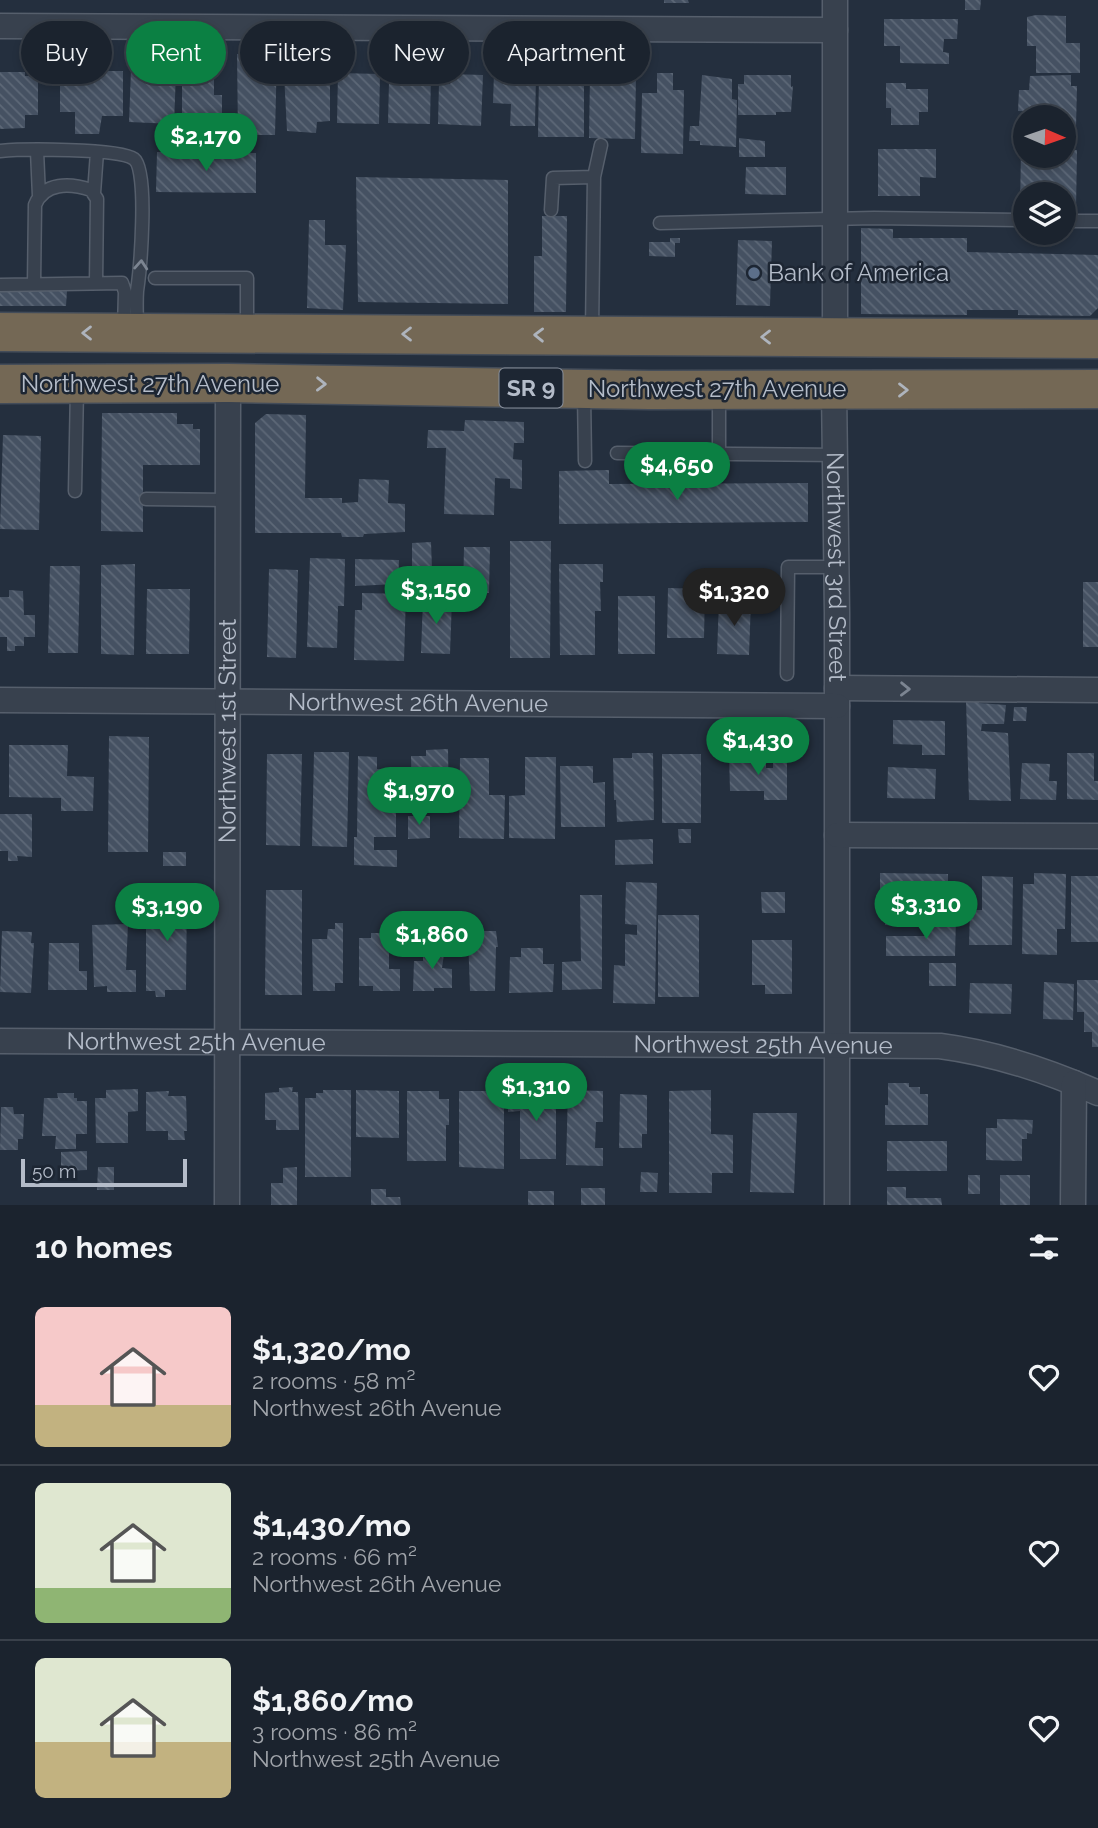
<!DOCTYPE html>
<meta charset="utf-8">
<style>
:root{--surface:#1b232e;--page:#282f3a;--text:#f1f3f6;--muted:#a0a4aa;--line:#39404a;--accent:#0b8043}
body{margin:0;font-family:Raleway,sans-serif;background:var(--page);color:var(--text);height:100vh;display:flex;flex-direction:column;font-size:26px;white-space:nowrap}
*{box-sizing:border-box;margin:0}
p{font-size:23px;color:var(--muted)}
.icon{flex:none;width:38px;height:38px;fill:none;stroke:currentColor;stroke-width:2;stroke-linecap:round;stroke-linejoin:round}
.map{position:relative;height:1205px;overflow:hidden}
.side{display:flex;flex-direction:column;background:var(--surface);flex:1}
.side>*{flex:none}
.hud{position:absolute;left:21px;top:21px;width:700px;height:63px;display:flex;gap:14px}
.needle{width:46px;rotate:92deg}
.fabs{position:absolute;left:1013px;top:105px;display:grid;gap:14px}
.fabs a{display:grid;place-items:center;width:63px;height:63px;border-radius:50%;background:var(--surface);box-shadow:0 4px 10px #0003,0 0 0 2px var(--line);font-size:35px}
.scale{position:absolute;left:21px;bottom:18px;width:166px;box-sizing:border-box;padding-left:7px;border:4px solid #b4bcc9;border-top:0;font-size:19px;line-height:24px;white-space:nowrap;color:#b4bcc9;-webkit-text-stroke:5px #1d2633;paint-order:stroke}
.price{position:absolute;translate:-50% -60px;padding:0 16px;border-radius:24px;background:var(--accent);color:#fff;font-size:23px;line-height:46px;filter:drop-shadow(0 2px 4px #0008)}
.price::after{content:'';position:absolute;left:50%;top:42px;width:21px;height:16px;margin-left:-10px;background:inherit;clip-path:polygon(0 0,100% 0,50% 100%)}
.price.selected{background:#222;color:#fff}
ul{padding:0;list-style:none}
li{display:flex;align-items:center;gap:21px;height:175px;padding:0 35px}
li+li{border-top:2px solid var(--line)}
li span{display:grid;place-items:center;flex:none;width:196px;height:140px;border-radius:10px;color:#555}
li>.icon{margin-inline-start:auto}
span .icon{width:84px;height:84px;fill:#fffc;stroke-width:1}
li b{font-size:30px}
h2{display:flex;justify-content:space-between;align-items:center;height:84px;padding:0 35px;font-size:30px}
.tag{padding:0 24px;border-radius:32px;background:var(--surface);box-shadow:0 4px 10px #0003,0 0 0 2px var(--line);font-size:24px;line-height:63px}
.tag.selected{background:var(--accent);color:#fff}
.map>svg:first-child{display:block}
.building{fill:url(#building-back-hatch)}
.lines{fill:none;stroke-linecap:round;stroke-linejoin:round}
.lane-casing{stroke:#565f6c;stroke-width:15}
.street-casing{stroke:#565f6c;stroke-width:27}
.highway-casing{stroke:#434c59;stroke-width:41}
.lane{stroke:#38414e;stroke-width:12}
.street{stroke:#38414e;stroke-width:24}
.highway{stroke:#746855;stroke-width:38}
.oneway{stroke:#7c8592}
.oneway2{stroke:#aeb4bd}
.service-dot{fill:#5c6f8a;stroke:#1d2633;stroke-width:2.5}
.labels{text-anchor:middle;stroke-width:5;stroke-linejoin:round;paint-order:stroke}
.shield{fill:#1d2633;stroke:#878f9c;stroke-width:2}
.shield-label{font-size:23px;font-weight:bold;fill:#b4bcc9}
.poi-label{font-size:24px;fill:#b4bcc9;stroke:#1d2633;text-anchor:start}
.street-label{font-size:24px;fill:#b4bcc9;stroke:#1d2633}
</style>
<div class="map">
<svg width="1098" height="1205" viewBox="0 0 1098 1205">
<defs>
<pattern id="building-back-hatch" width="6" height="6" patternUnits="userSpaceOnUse" patternTransform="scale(1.75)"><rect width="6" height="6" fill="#455162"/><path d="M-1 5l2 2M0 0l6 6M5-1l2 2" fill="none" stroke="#5d6877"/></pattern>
</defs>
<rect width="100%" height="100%" fill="#242f3e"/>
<path class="building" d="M 664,0 L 688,0 L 689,3 L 664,3 Z
M 965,0 L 981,0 L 980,10 L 965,10 Z
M 1036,15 L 1066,16 L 1066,43 L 1080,43 L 1080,73 L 1036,73 L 1036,46 L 1027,46 L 1027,17 Z
M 884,19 L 958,19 L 957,39 L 944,39 L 943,52 L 949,53 L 949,64 L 900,63 L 900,46 L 884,46 Z
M 277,52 L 275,135 L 238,135 L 237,54 Z
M 182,65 L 214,66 L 214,95 L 222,95 L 222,119 L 230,119 L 230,138 L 214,138 L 214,121 L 195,120 L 196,116 L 182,116 Z
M 131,70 L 176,72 L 174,124 L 129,122 Z
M 60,71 L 82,71 L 82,74 L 99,74 L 99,71 L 123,71 L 123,116 L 102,116 L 99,134 L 75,134 L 75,112 L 60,112 Z
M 0,72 L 25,72 L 25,76 L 38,76 L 38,115 L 25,115 L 25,128 L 0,129 Z
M 338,73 L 380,74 L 379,124 L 337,123 Z
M 400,73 L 431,74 L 430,124 L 388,123 L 389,81 L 400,81 Z
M 494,73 L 536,75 L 535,126 L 510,126 L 511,104 L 493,103 Z
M 539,73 L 584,73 L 584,137 L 538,137 Z
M 590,73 L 636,73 L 635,139 L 589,138 Z
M 657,73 L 673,73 L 673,90 L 684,90 L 683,154 L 641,153 L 642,93 L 657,93 Z
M 284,74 L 330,75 L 330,121 L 317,122 L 316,133 L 287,131 Z
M 450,74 L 483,75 L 481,126 L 438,124 L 439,83 L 450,84 Z
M 702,75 L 732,79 L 732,99 L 737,100 L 736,147 L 700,145 L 700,141 L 689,141 L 690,126 L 699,126 Z
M 744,75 L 791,75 L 791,87 L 793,86 L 791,112 L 776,112 L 776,115 L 738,115 L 738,84 L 744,84 Z
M 1071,75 L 1071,86 L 1077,86 L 1076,128 L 1064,128 L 1064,117 L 1049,117 L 1049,112 L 1018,111 L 1019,90 L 1029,90 L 1030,76 Z
M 886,83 L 906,83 L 906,89 L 928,89 L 928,112 L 919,112 L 919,125 L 891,125 L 891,108 L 886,108 Z
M 739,138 L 765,141 L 765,157 L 739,157 Z
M 878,149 L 936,149 L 936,178 L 920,177 L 920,196 L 878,196 Z
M 1021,149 L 1026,149 L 1026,156 L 1064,156 L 1064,150 L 1077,150 L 1076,210 L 1064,209 L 1064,194 L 1026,194 L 1026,208 L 1020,208 Z
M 157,152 L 256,153 L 256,193 L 156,192 Z
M 746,167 L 786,167 L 786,195 L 745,194 Z
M 356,177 L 508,180 L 508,304 L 358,302 Z
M 542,216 L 567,216 L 566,312 L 534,312 L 534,256 L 542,256 Z
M 309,220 L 325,220 L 325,245 L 346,245 L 343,310 L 307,308 Z
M 861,228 L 893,229 L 893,238 L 967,238 L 967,252 L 1098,255 L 1098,308 L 1090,316 L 1018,315 L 1018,310 L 967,310 L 967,315 L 861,314 Z
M 670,238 L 680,238 L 680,243 L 675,243 L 675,257 L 649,256 L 649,242 L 670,242 Z
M 738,240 L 772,241 L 770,306 L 736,305 Z
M 0,291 L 67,291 L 66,306 L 0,306 Z
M 102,413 L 177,413 L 177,424 L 193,424 L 193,429 L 200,429 L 200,465 L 143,465 L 143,532 L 101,531 Z
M 266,414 L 306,415 L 305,498 L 342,498 L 342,503 L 358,502 L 359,479 L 389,480 L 388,503 L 405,504 L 405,532 L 364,534 L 363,537 L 342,537 L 341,533 L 255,533 L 255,423 Z
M 465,420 L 524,422 L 524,443 L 514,443 L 513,459 L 522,460 L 522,489 L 510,488 L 510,479 L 495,478 L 494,515 L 444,514 L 446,448 L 427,448 L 428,430 L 464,431 Z
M 3,435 L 41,436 L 39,530 L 0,529 Z
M 609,470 L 609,484 L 808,483 L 808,522 L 559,524 L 559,471 Z
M 510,541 L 551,541 L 550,658 L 510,658 Z
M 431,542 L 432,569 L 412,569 L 412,543 Z
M 464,547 L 490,547 L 489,593 L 463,593 Z
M 310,558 L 345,559 L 344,606 L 338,606 L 337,648 L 307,647 Z
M 355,559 L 399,560 L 398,584 L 355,586 Z
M 135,564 L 134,655 L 101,654 L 101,565 Z
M 559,564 L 603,564 L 603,582 L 600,582 L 601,611 L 595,611 L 595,655 L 560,655 Z
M 50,566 L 80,566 L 78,653 L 48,653 Z
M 269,569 L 298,570 L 296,658 L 267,657 Z
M 1083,582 L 1098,582 L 1098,647 L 1083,647 Z
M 668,588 L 705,589 L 704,638 L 667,638 Z
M 147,589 L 190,589 L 189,654 L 146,654 Z
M 9,590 L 23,591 L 24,615 L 35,615 L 35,637 L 24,637 L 24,646 L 15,646 L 15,651 L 7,651 L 7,637 L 0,637 L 0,597 L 9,597 Z
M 362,593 L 406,594 L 404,661 L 354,660 L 355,610 L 362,610 Z
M 618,596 L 655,596 L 655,654 L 618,654 Z
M 423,598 L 452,599 L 450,654 L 421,653 Z
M 719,600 L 751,601 L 749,655 L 717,654 Z
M 980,700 L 979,703 L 1006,705 L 1004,724 L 982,724 L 981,731 L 1008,733 L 1011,801 L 969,800 L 966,701 Z
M 1014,707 L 1027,707 L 1026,721 L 1013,721 Z
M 893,720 L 945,721 L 945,755 L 922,755 L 922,745 L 893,744 Z
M 109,736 L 149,737 L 148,852 L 108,852 Z
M 9,745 L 68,745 L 67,776 L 94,777 L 93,811 L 61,811 L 61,798 L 9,797 Z
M 448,749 L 449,811 L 432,811 L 433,796 L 412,797 L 411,756 L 426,756 L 426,750 Z
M 314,752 L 349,752 L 347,847 L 312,846 Z
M 632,753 L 653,753 L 654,820 L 617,822 L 616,800 L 614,800 L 613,758 L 632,758 Z
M 729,753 L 750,753 L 750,761 L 755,761 L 755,764 L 766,764 L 766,768 L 773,768 L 773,761 L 787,761 L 787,800 L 764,800 L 764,791 L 730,791 Z
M 1067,753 L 1094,753 L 1094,781 L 1098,781 L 1098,800 L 1067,799 Z
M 267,754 L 302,754 L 300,846 L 266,845 Z
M 662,754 L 701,754 L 701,823 L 662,823 Z
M 358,756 L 377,757 L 377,769 L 389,770 L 389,787 L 396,787 L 396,837 L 374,837 L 374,850 L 397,850 L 397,867 L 354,865 L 354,837 L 357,837 Z
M 525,757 L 556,757 L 555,839 L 509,838 L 509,796 L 525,795 Z
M 460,758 L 489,758 L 489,795 L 505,795 L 504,839 L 459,838 Z
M 1022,763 L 1050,764 L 1049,781 L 1057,781 L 1056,800 L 1020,799 Z
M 560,766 L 593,766 L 593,783 L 605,782 L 605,827 L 561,827 Z
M 888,767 L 936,769 L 935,799 L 887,798 Z
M 0,814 L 32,814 L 32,857 L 17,856 L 18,861 L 8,861 L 8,851 L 0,851 Z
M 408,816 L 430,816 L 430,838 L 408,839 Z
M 678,829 L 691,829 L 691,843 L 679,843 Z
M 653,839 L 653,864 L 615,865 L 615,840 Z
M 163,852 L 186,852 L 186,866 L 163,866 Z
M 880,873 L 948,874 L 948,905 L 880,905 Z
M 1034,873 L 1066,874 L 1065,929 L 1057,929 L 1057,955 L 1022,954 L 1023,884 L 1034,884 Z
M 982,876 L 1013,877 L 1012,945 L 969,945 L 970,910 L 982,910 Z
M 1071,876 L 1098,876 L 1098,942 L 1071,942 Z
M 626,882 L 657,883 L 655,1004 L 613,1003 L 614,965 L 625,966 L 625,934 L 637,935 L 637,925 L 625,924 Z
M 175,886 L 187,886 L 186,990 L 165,990 L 165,997 L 156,997 L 155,991 L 146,991 L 146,915 L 158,915 L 158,890 L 176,890 Z
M 266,890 L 302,890 L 302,995 L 265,995 Z
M 761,892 L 785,892 L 785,913 L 762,913 Z
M 580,895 L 602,895 L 602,989 L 562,990 L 562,962 L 581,961 Z
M 658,915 L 699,915 L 699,997 L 658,997 Z
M 885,915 L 907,915 L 907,926 L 885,925 Z
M 928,918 L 956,918 L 955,956 L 886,956 L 886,936 L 928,936 Z
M 335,923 L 343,923 L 343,983 L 335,983 L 335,991 L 313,991 L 312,939 L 327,939 L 328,929 L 335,929 Z
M 128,924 L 126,970 L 136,970 L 136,992 L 107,992 L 107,986 L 94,987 L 92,925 Z
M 2,931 L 32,932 L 31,943 L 34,943 L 31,993 L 0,992 Z
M 477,931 L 496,931 L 498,947 L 496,947 L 495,991 L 470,991 L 468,937 L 477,937 Z
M 371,933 L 389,933 L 389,969 L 400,969 L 400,991 L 373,991 L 373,986 L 359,986 L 359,938 L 371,938 Z
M 752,940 L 792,940 L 792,994 L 765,994 L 765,985 L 752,985 Z
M 49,943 L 79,943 L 79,971 L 87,971 L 87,990 L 48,990 Z
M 423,946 L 445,947 L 442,968 L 452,969 L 452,988 L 434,988 L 434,991 L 413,991 L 414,961 L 423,961 Z
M 521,948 L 543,948 L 543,964 L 554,964 L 553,992 L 509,993 L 510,957 L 521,957 Z
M 929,963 L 956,963 L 956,986 L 929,986 Z
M 1077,980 L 1098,980 L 1098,1047 L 1092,1047 L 1092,1032 L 1084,1032 L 1084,1012 L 1077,1012 Z
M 1044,982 L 1074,984 L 1073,1020 L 1043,1019 Z
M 970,983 L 1012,984 L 1011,1014 L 969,1013 Z
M 888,1083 L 909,1083 L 909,1087 L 920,1087 L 920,1094 L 928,1094 L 928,1125 L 885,1125 L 885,1105 L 888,1105 Z
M 293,1087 L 292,1092 L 298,1092 L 299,1130 L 276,1130 L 276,1120 L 265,1120 L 265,1093 L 279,1092 L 279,1088 Z
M 138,1089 L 138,1111 L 128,1112 L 128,1143 L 96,1143 L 95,1098 L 106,1098 L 106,1090 Z
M 323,1090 L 351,1090 L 351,1177 L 305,1177 L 305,1098 L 316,1098 L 316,1093 L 323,1093 Z
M 356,1090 L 399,1091 L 399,1138 L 356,1137 Z
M 568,1090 L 603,1091 L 603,1122 L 596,1122 L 595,1148 L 603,1148 L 603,1166 L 566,1165 Z
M 711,1090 L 711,1134 L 733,1135 L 733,1173 L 712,1173 L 712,1193 L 669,1193 L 669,1091 Z
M 169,1091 L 168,1096 L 186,1096 L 187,1131 L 184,1131 L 185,1140 L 168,1140 L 168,1131 L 146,1131 L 146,1092 Z
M 407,1091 L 439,1091 L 439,1099 L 449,1099 L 449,1125 L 446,1125 L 446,1161 L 407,1161 Z
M 459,1091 L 504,1091 L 504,1169 L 459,1167 Z
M 508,1092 L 556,1092 L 556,1159 L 520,1159 L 520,1111 L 508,1112 Z
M 57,1093 L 74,1093 L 74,1098 L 77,1098 L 77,1101 L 87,1101 L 87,1134 L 76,1134 L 76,1149 L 55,1149 L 56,1136 L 42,1136 L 44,1098 L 58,1098 Z
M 620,1094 L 647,1095 L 647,1134 L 642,1134 L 642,1148 L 619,1148 Z
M 1,1107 L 13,1107 L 14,1114 L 24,1114 L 23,1139 L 18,1139 L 18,1150 L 0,1150 Z
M 753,1113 L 797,1113 L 794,1193 L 750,1192 Z
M 997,1119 L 1033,1120 L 1032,1134 L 1027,1133 L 1027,1139 L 1022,1139 L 1022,1161 L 986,1160 L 986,1128 L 997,1128 Z
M 887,1141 L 947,1141 L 947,1171 L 887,1171 Z
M 87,1151 L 87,1170 L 61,1171 L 61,1152 Z
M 98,1167 L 114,1167 L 114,1190 L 97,1190 Z
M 297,1167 L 297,1205 L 271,1205 L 271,1183 L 283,1183 L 283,1168 Z
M 641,1172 L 658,1173 L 657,1192 L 640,1192 Z
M 968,1175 L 980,1175 L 980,1194 L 968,1194 Z
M 1000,1175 L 1030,1175 L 1030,1205 L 1000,1205 Z
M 887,1187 L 906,1187 L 906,1198 L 941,1198 L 942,1205 L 887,1205 Z
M 581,1188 L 605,1188 L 605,1205 L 581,1205 Z
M 371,1189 L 386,1189 L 386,1197 L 400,1197 L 401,1205 L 371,1205 Z
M 528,1191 L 554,1191 L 554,1205 L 528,1205 Z"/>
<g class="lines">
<g class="lane-casing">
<path id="lane" d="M 0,151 C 21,149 119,148 134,159 C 149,170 140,271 137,291 C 136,304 137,317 137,329
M 37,151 L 39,196
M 94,193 L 97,152
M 551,210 L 553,178 L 594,177
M 1064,221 L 1098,221
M 660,223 L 874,218 L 1026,220
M 155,278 L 247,278 L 247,325
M 34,284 L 35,205 C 44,182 70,183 91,190 L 97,199 L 96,283
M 0,285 L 122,283 L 125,292 L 124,328
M 592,332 L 594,177 L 601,145
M 584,393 L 585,461
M 617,453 L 837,455
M 719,454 L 719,394
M 75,491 L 77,388
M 146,499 L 228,500
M 787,674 L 788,567 L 837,567"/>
</g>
<g class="street-casing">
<g id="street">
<path d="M 0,26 L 835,30"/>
<path d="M 835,337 L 835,0"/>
<path id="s1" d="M 834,390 L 837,613 L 837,1205"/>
<path d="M 837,688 L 1098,690"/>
<path id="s2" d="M 0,700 L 837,706"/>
<path d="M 837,835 L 1098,836"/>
<path id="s3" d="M 0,1041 L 940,1046 C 994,1053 1048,1071 1098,1093"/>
<path id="s4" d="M 227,1205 L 228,383"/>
<path d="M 1073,1205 L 1074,1083"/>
</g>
</g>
<g class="highway-casing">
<path id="highway" d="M 0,332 L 1098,339
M 0,384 L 228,383 L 650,390 L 1098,389"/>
</g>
<use href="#lane" class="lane"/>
<use href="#street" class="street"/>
<use href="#highway" class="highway"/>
</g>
<defs><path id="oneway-chevron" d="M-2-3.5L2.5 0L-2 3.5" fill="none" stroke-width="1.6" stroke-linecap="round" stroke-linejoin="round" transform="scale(1.75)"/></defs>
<g class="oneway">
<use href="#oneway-chevron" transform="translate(141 265) rotate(-86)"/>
<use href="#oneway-chevron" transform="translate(905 689) rotate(1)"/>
</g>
<g class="oneway2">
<use href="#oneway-chevron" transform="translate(87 333) rotate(-180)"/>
<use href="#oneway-chevron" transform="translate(407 334) rotate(-180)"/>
<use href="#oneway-chevron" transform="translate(539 335) rotate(-179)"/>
<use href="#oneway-chevron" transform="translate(766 337) rotate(-180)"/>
<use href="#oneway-chevron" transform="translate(321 384) rotate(1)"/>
<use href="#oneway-chevron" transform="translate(903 390)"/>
</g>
<circle class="service-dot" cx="754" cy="273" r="7"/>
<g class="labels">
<rect class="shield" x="499.5" y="368.5" width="63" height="39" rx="5"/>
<g class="shield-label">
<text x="531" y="396">SR 9</text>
</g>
<g class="poi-label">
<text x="768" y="281">Bank of America</text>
</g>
<g class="street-label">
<text x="150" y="392">Northwest 27th Avenue</text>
<text x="717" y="397">Northwest 27th Avenue</text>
<text dy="8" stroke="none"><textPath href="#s1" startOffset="177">Northwest 3rd Street</textPath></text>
<text dy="8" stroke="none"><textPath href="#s2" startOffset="418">Northwest 26th Avenue</textPath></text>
<text dy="8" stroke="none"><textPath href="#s4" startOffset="474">Northwest 1st Street</textPath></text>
<text dy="8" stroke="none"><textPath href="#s3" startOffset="196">Northwest 25th Avenue</textPath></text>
<text dy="8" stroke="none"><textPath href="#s3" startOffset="763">Northwest 25th Avenue</textPath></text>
</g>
</g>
</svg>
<div class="fabs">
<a><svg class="needle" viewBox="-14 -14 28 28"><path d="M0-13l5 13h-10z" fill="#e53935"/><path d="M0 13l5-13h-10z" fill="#a0a4aa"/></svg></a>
<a><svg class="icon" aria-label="layers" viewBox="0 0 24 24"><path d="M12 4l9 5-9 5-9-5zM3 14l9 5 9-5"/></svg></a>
</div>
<div class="scale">50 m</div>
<b class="price" style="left:206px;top:173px">$2,170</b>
<b class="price" style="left:677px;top:502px">$4,650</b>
<b class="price" style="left:436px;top:626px">$3,150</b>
<b class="price selected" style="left:734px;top:628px">$1,320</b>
<b class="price" style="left:758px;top:777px">$1,430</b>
<b class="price" style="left:419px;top:827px">$1,970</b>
<b class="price" style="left:926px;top:941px">$3,310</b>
<b class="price" style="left:167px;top:943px">$3,190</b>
<b class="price" style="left:432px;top:971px">$1,860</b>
<b class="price" style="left:536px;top:1123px">$1,310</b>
<div class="hud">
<a class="tag">Buy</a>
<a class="tag selected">Rent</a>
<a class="tag">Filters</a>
<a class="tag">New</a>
<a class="tag">Apartment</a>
</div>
</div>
<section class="side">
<h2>10 homes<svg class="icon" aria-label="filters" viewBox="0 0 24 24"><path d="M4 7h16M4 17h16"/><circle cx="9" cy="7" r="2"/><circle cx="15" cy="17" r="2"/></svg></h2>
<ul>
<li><span style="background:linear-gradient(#f6c9c9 70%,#c2b280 0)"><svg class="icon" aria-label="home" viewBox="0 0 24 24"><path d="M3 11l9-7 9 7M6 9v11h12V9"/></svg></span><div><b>$1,320/mo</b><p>2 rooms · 58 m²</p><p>Northwest 26th Avenue</p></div><svg class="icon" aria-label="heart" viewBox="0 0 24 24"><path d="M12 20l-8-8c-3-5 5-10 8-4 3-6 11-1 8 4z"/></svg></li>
<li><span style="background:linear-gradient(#dfe7d0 75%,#8fb573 0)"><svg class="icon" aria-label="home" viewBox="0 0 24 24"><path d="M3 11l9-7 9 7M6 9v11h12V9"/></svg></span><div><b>$1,430/mo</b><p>2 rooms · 66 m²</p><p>Northwest 26th Avenue</p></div><svg class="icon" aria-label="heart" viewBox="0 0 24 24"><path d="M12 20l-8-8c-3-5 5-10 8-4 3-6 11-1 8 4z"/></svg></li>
<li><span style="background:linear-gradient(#dfe7d0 60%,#c2b280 0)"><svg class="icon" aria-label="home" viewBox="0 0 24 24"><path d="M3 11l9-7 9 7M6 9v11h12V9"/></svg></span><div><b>$1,860/mo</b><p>3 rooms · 86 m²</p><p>Northwest 25th Avenue</p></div><svg class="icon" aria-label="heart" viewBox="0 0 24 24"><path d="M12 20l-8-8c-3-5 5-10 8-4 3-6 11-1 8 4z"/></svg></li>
</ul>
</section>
